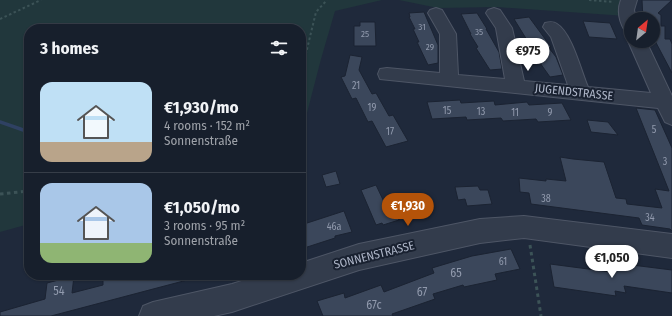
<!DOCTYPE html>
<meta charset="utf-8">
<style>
:root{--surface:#171f2c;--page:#242c38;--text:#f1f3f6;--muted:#9ea2a9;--line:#363d48;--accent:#b45309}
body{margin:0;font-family:"Fira Sans Condensed",sans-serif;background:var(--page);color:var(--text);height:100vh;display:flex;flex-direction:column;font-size:15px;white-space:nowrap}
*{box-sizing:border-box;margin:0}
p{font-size:13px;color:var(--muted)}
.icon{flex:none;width:22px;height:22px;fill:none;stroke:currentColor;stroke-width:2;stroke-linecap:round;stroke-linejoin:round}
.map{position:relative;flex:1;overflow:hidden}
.details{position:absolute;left:24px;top:24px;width:282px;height:256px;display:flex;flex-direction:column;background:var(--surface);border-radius:16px;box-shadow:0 1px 3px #0004,0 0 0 1px var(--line)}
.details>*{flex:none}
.needle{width:26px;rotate:29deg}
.fabs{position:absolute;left:624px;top:12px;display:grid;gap:8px}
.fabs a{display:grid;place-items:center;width:36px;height:36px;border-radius:50%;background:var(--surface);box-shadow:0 1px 3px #0004,0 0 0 1px var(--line);font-size:20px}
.price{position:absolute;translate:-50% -34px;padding:0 9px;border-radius:14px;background:#fff;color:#222;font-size:13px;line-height:26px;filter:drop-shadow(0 1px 2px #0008)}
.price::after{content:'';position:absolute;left:50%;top:24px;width:12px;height:9px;margin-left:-6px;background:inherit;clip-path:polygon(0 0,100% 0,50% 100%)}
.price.current{background:var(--accent);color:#fff}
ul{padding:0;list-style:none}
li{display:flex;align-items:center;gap:12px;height:100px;padding:0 16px}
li+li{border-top:1px solid var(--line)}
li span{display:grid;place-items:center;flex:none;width:112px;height:80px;border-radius:12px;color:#555}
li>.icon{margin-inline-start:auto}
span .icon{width:48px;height:48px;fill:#fffc;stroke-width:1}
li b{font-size:17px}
h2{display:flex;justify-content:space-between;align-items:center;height:48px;padding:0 16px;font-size:17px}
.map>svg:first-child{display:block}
.green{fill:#21373c}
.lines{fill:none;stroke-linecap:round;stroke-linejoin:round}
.stream{stroke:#2f4163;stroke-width:3.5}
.building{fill:#3b475b;stroke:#1b2332}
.minor-casing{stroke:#4e5666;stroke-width:2}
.path-far1{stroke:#3c5357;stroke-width:2;stroke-dasharray:2.5 2.5;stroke-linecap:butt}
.path{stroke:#3c5357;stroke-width:3;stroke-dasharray:3.5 3.5;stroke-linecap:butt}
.minor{fill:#333c4c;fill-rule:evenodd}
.labels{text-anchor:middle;stroke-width:4;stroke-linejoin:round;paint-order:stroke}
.far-number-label{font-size:9px;fill:#919aad}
.number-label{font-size:10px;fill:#919aad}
.street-label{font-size:12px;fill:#aeb6c8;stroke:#192130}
.near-number-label{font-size:12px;fill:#919aad}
</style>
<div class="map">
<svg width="672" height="316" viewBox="0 0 672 316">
<rect width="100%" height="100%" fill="#1f293b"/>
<path class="green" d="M 0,0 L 382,0 L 335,11 L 321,59 L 301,136 L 301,29 L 29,29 L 29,224 L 0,232 Z
M 399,0 L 629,0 L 626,16 L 497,7 L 438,8 Z"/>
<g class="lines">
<path class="stream" d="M 0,122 L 29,132"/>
</g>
<path class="building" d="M 642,0 L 672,0 L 658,13 L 661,15 L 661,26 L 665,26 L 665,39 L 670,39 L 672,44 L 672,73 L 653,37 L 653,19 L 643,19 Z
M 424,12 L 438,45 L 438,63 L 428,65 L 417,42 L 419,42 L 413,29 L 415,29 L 409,17 L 410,17 L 409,13 Z
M 477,13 L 487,29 L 486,29 L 499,52 L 502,69 L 490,70 L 476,48 L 478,47 L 470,34 L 471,34 L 461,14 Z
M 529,17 L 551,47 L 549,48 L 556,57 L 563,75 L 550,77 L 533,53 L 535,53 L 514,19 Z
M 583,21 L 610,23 L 617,39 L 589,37 Z
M 360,22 L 375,22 L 376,46 L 354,46 L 354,26 L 360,26 Z
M 350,55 L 362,57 L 359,70 L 372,94 L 376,93 L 389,116 L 393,115 L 408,141 L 386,147 L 372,121 L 368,122 L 356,98 L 352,99 L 341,77 L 345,76 Z
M 460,100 L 461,103 L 494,101 L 495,105 L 527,102 L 529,105 L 562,103 L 571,120 L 538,122 L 536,119 L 503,121 L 501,118 L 467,120 L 466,117 L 432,119 L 427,102 Z
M 636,108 L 655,110 L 672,148 L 672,231 L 670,229 L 642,225 L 639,218 L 531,204 L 529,193 L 520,192 L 519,178 L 546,181 L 546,179 L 566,181 L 560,157 L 573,159 L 604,162 L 616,198 L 626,199 L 627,204 L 662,208 L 655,189 L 669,191 Z
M 587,120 L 608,122 L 618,135 L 591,132 Z
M 336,171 L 340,184 L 326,187 L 322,175 Z
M 376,185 L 385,204 L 391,202 L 399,220 L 383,225 L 382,223 L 376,225 L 361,190 Z
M 478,186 L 480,190 L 488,190 L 492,204 L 467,206 L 465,199 L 458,200 L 455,187 Z
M 344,211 L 352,232 L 335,236 L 335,238 L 301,249 L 301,225 Z
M 511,249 L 520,269 L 495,274 L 497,280 L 464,287 L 463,285 L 433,294 L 435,299 L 392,314 L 393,316 L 323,316 L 317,301 L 344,293 L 345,298 L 381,285 L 384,292 L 434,273 L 432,268 L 472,256 Z
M 608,262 L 672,270 L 672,293 L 624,286 L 626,293 L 615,291 L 616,296 L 554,287 L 550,264 L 611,272 Z
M 103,275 L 191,275 L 191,279 L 51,316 L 0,316 L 0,312 L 45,299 L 47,283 L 74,276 L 72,293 L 103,285 Z"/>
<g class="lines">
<g class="minor-casing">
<path id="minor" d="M 621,0 L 637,0 L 634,10 L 636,19 L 631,19 L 631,32 L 625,31 C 619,21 617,10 621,0 Z
M 436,8 L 442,10 L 456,34 L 458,75 L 505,79 L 496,28 L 486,13 L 488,10 L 494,8 L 500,10 L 512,28 L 524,81 L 568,85 L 551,37 L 543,27 L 545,23 C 549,22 553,21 557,24 C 572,33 581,71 588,87 L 651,93 L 628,41 L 631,37 L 631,41 L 646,41 L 672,96 L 672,125 L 665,122 L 658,108 L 380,79 L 378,74 L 380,69 L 387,68 L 440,73 L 440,34 L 428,13 L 430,10 Z
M 524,216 L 672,234 L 672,258 L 524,238 L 480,243 L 359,270 L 232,312 L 214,316 L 139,316 L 143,306 L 153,302 L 232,284 L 261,275 L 301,275 L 301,263 L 359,244 L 480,219 Z"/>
</g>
<path class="path-far1" d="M 589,0 L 614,2
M 0,19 L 41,0
M 301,74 L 316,12 L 327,0"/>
<path class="path" d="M 0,194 L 29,191
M 530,245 L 541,316"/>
<use href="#minor" class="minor"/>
</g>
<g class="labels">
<g class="far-number-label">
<text x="422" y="30">31</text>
<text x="479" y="35">35</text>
<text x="365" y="37">25</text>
<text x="430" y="50">29</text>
</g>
<g class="number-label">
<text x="356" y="89">21</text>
<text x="372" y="111">19</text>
<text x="447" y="114">15</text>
<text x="481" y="115">13</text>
<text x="515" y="116">11</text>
<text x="550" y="116">9</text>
<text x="654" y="133">5</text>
<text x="390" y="135">17</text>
<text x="665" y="165">3</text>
<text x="546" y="202">38</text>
<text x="650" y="221">34</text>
<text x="334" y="230">46a</text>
<text x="503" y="265">61</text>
</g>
<g class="street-label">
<text transform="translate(574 92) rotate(6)" y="4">JUGENDSTRASSE</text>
<text transform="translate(374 255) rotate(-14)" y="4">SONNENSTRASSE</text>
</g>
<g class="near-number-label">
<text x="456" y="277">65</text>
<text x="59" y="295">54</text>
<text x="422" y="296">67</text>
<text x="374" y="309">67c</text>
</g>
</g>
</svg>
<div class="fabs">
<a><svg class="needle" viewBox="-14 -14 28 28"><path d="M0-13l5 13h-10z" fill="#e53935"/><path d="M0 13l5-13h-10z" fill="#9ea2a9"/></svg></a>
</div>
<b class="price" style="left:528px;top:72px">€975</b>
<b class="price current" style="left:408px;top:227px">€1,930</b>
<b class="price" style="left:612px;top:279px">€1,050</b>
<section class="details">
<h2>3 homes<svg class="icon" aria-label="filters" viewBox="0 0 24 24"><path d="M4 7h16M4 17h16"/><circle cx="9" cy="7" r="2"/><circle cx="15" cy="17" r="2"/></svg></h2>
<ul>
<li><span style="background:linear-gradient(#bfe0f5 75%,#b9a48a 0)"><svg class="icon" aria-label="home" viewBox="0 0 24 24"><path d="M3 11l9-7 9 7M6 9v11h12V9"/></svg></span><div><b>€1,930/mo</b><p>4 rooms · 152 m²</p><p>Sonnenstraße</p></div></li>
<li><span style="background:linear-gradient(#a9c7e8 75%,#8fb573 0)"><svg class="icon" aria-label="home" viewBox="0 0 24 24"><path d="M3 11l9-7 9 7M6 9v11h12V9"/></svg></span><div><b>€1,050/mo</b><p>3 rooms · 95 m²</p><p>Sonnenstraße</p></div></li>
</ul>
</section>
</div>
